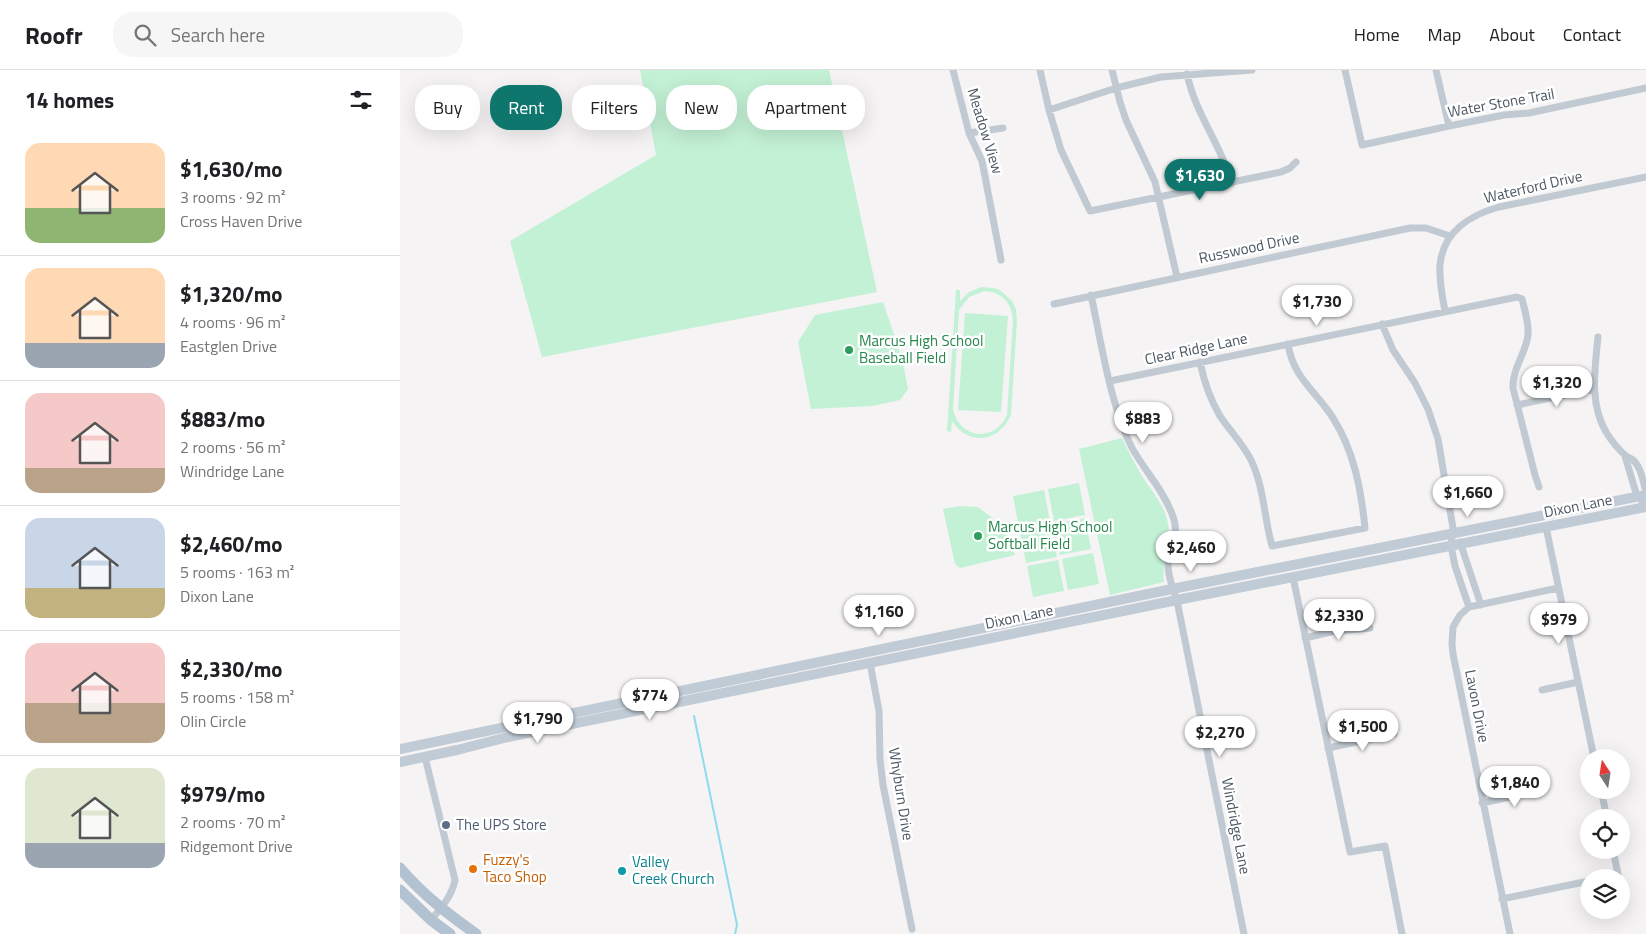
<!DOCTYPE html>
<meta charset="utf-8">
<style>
:root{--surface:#fff;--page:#f6f6f6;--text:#202124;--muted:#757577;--line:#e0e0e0;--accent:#0f766e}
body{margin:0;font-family:"Titillium Web",sans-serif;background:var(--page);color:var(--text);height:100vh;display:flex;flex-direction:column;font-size:19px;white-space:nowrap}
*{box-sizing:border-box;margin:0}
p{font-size:16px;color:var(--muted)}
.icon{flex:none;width:28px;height:28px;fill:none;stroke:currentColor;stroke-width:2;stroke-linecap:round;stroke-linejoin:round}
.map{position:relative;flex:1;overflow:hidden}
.details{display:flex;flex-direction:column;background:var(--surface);width:400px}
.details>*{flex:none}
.top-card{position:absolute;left:15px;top:15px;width:475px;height:45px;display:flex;gap:10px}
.needle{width:32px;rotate:348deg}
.tools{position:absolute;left:1180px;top:679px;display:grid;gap:10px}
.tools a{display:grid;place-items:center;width:50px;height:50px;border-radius:50%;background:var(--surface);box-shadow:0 5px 20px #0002;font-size:25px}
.price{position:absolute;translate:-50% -42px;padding:0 11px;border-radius:18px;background:#fff;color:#222;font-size:16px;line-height:32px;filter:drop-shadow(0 1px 2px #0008)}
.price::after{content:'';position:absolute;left:50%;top:30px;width:15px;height:11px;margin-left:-8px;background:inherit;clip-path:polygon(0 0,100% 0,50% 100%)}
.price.selected{background:var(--accent);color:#fff}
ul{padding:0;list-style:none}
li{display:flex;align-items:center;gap:15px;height:125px;padding:0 25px}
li+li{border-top:1px solid var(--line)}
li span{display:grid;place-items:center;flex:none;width:140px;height:100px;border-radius:15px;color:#555}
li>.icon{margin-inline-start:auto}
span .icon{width:60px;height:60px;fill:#fffc;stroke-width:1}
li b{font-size:21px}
h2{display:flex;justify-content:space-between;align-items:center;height:60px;padding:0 25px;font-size:21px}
.tag{padding:0 18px;border-radius:20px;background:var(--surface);box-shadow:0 5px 20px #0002;font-size:18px;line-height:45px}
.tag.selected{background:var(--accent);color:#fff}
header{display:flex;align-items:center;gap:30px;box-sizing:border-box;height:70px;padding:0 25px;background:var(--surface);border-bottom:1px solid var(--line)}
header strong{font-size:24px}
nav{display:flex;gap:28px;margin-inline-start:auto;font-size:18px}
.search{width:350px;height:45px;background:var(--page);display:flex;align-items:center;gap:12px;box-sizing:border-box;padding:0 18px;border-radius:20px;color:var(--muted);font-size:19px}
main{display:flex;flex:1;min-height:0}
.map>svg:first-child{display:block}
.green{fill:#c3f1d5;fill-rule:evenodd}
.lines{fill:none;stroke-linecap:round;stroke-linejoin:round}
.stream{stroke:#90daee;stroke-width:2}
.street{stroke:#c1cad2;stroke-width:7}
.secondary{stroke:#c1cbd6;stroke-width:10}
.primary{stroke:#b3c2d1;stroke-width:11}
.leisure-dot{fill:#2e9e5b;stroke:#fff;stroke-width:2}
.service-dot{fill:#5c6f8a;stroke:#fff;stroke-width:2}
.food-dot{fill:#e8710a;stroke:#fff;stroke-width:2}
.culture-dot{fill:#0f9aa8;stroke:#fff;stroke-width:2}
.labels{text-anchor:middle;stroke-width:5;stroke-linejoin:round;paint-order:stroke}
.street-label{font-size:15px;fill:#4a5661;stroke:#fff}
.leisure-label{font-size:15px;fill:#27864d;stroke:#fff;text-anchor:start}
.service-label{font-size:15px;fill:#4e5e75;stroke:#fff;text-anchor:start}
.food-label{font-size:15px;fill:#c56008;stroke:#fff;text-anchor:start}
.culture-label{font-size:15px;fill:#0d838f;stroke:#fff;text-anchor:start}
</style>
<header>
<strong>Roofr</strong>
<div class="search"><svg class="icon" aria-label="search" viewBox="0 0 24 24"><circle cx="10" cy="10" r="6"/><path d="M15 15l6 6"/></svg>Search here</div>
<nav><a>Home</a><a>Map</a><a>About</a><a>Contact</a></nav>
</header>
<main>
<section class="details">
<h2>14 homes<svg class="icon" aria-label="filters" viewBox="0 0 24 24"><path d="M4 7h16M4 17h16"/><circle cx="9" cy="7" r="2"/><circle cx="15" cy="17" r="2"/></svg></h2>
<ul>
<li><span style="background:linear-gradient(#ffd9b3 65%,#8fb573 0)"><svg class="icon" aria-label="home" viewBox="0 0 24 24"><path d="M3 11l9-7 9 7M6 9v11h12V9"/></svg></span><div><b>$1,630/mo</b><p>3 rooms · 92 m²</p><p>Cross Haven Drive</p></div></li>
<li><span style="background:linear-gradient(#ffd9b3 75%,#9aa5b1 0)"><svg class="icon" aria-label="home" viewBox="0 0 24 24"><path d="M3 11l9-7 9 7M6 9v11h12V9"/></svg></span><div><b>$1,320/mo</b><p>4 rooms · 96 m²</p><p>Eastglen Drive</p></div></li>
<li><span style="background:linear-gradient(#f6c9c9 75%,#b9a48a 0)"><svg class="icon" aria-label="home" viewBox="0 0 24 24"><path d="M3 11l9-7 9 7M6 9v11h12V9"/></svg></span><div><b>$883/mo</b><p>2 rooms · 56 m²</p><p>Windridge Lane</p></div></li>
<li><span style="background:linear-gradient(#c9d6e8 70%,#c2b280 0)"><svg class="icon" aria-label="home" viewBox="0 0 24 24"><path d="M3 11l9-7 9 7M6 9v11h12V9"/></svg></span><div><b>$2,460/mo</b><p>5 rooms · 163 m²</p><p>Dixon Lane</p></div></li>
<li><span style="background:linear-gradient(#f6c9c9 60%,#b9a48a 0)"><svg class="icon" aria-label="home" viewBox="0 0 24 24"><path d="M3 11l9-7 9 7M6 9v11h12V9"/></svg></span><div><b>$2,330/mo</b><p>5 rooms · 158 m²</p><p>Olin Circle</p></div></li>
<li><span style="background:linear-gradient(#dfe7d0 75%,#9aa5b1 0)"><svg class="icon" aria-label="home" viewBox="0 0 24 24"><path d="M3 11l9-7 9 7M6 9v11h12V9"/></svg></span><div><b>$979/mo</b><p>2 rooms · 70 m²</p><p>Ridgemont Drive</p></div></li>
</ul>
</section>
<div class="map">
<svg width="1246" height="864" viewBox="0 0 1246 864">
<rect width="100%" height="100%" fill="#f5f3f3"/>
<path class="green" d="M 240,0 L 429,0 L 477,222 L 142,287 L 110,171 L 256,85 Z
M 581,217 L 593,218 L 600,220 L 612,231 L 616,239 L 617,251 L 611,345 C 599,372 569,377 552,351 L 551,362 L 547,361 L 556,220 L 560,220 L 560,231 L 569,222 ZM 584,221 C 602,222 612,233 613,250 L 607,345 C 595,373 559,369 553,339 L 559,240 L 569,227 Z
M 483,232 L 502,288 L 508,319 L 500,330 L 472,336 L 411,339 L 398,272 L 415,245 Z
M 565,243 L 608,246 L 601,342 L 558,340 Z
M 722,368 C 728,381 735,394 742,406 C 752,422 765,435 768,454 C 772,474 761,492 764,512 L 710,525 L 679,379 Z
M 679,413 L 685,445 L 654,451 L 648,419 Z
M 644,420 L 650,452 L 619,458 L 613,426 Z
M 560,436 L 578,437 L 605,458 L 615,485 L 560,498 L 555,494 L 543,439 Z
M 685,448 L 691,479 L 660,485 L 654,454 Z
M 651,455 L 657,487 L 626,493 L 620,461 Z
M 693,483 L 699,514 L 668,520 L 662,489 Z
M 658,490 L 664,521 L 633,527 L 627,496 Z"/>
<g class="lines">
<path class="stream" d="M 294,646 L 337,855 L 335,864"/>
<path class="street" d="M 553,0 L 569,63 L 582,91 L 601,190
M 640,0 L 649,40 L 661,80 L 690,141 L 881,102 L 890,98 L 896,92
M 712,0 L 720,32 L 726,50 L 755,112 L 777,207
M 945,0 L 962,75 L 1049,56 L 1104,45 L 1129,43 L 1246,18
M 1036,0 L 1049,56
M 787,4 C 795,43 821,75 832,113
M 649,40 L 716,18 L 761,7 L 852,0
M 569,63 L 603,58
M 691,225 C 702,276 709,329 731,376 C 743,399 763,419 772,444 C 776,453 776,465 774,474 C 772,480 769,486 768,492 C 767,508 775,521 778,536 L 844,864
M 654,234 L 1010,158 L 1026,158 L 1050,166
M 1045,241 C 1042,226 1039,210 1040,195 C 1043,162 1070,145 1099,137 L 1246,107
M 982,254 L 993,280 L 1015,313 L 1028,339 L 1038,369 L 1053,458 L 1051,476 L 1055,496 L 1069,537
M 1198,267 C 1195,298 1189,333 1206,362 C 1211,370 1219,380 1226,386 C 1228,388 1231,388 1233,390 C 1241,397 1243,411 1246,422
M 800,292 C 804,312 810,329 820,346 C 830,361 843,374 851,390 C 864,417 864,447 872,476 L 965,458 C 961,419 954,381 933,348 C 916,321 893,308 888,274
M 710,311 L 1117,227 L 1122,229 C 1125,241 1129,253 1128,265 C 1126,283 1112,299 1113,318 L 1135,405 L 1139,417
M 1117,335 L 1194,319
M 1225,386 L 1236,423 L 1246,436
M 1146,457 L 1194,688
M 1060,472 L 1081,535
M 893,507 L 950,782 L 985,776 L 1002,864
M 905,568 L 935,561 L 970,558
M 470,593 L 479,641 L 480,689 L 483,715 L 512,859
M 1142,620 L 1178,612
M 928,678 L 994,664
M 25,687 L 55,810 C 52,826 41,838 31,850
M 1201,720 L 1207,748
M 1082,733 L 1143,720
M 1203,808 L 1218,804 L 1213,780
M 1102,829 L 1189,811
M 1110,864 L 1053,584 L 1052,574 L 1053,557 L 1060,545 L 1069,537 L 1158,518"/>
<path class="secondary" d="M 0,679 L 772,519 L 1246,425
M 0,692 L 57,680 L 108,667 L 777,530 L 1246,437"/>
<path class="primary" d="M 0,798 C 22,824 48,844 76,864
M 0,820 L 31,850 L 50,864"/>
</g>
<g class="leisure-dot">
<circle cx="449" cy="280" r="5"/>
<circle cx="578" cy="466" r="5"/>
</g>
<circle class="service-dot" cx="46" cy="755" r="5"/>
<circle class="food-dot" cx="73" cy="799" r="5"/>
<circle class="culture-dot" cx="222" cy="801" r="5"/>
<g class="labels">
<g class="street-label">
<text transform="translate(1101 33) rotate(-10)" y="5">Water Stone Trail</text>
<text transform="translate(585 61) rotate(73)" y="5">Meadow View</text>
<text transform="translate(1133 117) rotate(-13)" y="5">Waterford Drive</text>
<text transform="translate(849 178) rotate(-12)" y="5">Russwood Drive</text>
<text transform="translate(796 279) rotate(-12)" y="5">Clear Ridge Lane</text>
<text transform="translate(1178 436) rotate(-11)" y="5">Dixon Lane</text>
<text transform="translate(619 547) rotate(-12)" y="5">Dixon Lane</text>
<text transform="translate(1077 636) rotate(79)" y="5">Lavon Drive</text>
<text transform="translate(501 724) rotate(81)" y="5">Whyburn Drive</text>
<text transform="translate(836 756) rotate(79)" y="5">Windridge Lane</text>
</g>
<g class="leisure-label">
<text x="459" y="276">Marcus High School<tspan x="459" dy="17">Baseball Field</tspan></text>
<text x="588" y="462">Marcus High School<tspan x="588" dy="17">Softball Field</tspan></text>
</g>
<g class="service-label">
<text x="56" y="760">The UPS Store</text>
</g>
<g class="food-label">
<text x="83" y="795">Fuzzy's<tspan x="83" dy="17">Taco Shop</tspan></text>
</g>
<g class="culture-label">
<text x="232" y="797">Valley<tspan x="232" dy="17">Creek Church</tspan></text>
</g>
</g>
</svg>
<div class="tools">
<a><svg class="needle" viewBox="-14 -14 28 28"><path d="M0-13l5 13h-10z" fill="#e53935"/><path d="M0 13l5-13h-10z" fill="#757577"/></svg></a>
<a><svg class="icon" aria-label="locate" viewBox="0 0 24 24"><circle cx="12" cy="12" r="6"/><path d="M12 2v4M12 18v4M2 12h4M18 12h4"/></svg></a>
<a><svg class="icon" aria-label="layers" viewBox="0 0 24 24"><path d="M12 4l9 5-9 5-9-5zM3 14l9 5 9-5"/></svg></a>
</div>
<b class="price selected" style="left:800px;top:131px">$1,630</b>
<b class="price" style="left:917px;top:257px">$1,730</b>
<b class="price" style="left:1157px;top:338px">$1,320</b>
<b class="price" style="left:743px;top:374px">$883</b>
<b class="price" style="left:1068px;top:448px">$1,660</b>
<b class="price" style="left:791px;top:503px">$2,460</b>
<b class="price" style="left:479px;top:567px">$1,160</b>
<b class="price" style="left:939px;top:571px">$2,330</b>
<b class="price" style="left:1159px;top:575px">$979</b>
<b class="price" style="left:250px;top:651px">$774</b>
<b class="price" style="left:138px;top:674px">$1,790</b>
<b class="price" style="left:963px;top:682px">$1,500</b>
<b class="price" style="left:820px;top:688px">$2,270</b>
<b class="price" style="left:1115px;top:738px">$1,840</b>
<div class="top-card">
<a class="tag">Buy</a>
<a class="tag selected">Rent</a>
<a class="tag">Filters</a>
<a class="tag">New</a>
<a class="tag">Apartment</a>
</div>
</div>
</main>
